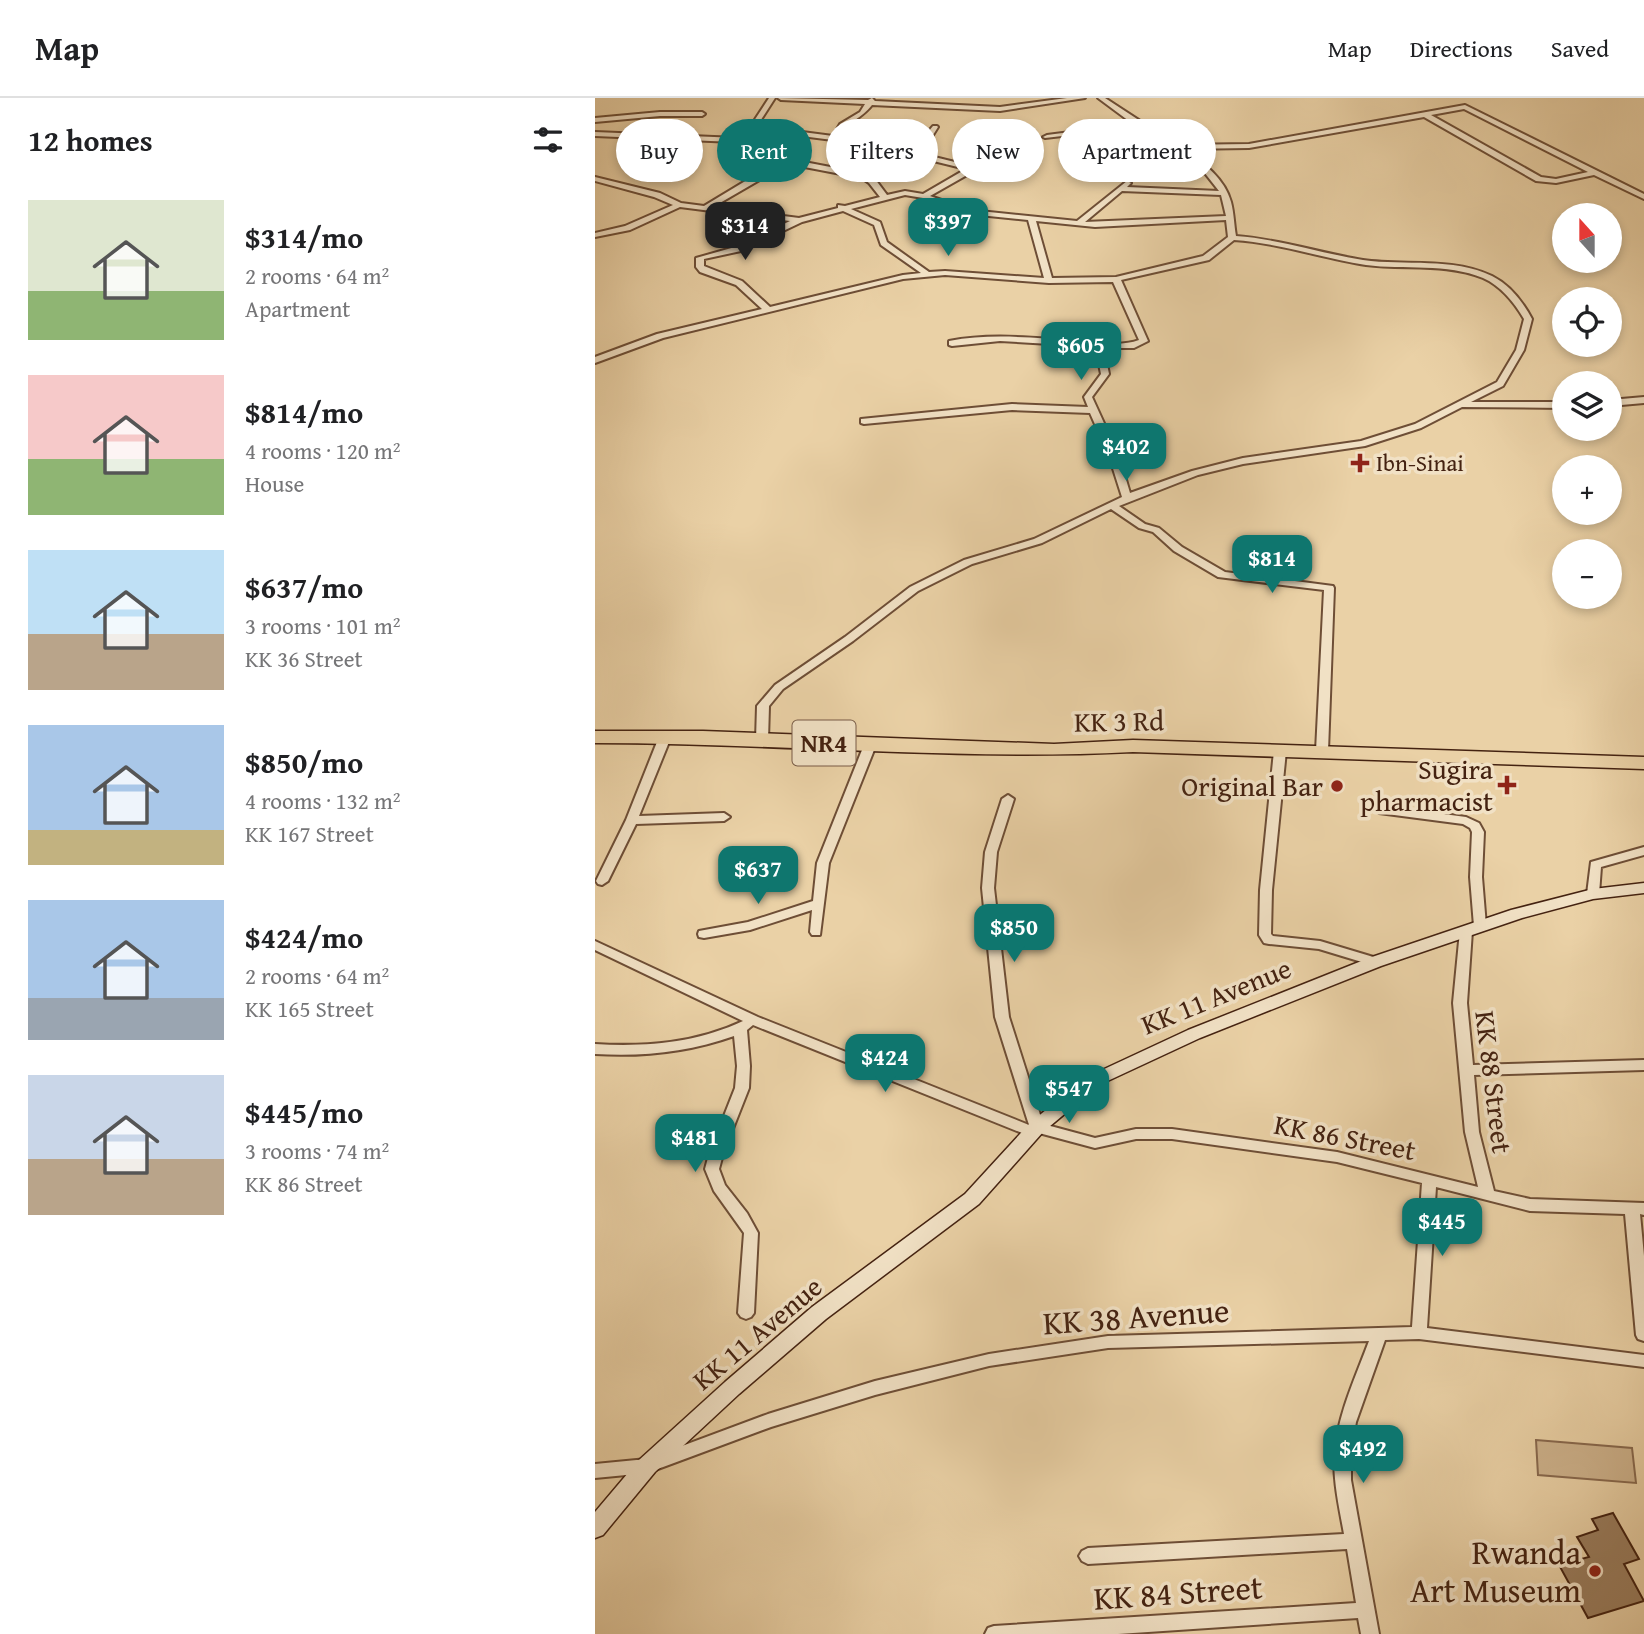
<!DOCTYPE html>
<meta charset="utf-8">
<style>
:root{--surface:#fff;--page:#f2f2f2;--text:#202124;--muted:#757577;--line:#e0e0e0;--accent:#0f766e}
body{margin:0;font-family:"Gentium Book Plus",serif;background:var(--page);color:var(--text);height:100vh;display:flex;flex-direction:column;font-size:26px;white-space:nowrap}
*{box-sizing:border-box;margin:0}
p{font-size:23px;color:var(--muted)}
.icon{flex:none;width:38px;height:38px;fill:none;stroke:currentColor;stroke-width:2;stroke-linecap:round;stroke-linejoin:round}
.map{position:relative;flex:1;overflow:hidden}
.details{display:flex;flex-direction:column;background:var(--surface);width:595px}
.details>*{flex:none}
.banner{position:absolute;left:21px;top:21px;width:665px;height:63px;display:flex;gap:14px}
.needle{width:46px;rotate:339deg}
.tools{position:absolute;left:957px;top:105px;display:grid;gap:14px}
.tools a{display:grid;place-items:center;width:70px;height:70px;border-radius:50%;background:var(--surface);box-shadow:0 4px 10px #0003;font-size:35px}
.price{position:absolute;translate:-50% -60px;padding:0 16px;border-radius:14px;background:var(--accent);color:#fff;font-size:23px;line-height:46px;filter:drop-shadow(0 2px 4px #0008)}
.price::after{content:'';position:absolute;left:50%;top:42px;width:21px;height:16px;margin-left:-10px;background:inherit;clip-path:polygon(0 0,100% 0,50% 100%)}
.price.active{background:#222;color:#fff}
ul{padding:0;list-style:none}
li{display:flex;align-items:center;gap:21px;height:175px;padding:0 28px}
li span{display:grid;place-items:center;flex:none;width:196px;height:140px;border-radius:0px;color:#555}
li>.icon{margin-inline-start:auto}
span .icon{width:84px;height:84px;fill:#fffc;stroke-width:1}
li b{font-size:30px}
h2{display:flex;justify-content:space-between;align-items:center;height:84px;padding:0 28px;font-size:30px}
.pill{padding:0 24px;border-radius:32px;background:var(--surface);box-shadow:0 4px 10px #0003;font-size:24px;line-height:63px}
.pill.active{background:var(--accent);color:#fff}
header{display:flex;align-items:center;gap:42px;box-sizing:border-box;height:98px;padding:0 35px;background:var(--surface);border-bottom:2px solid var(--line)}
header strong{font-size:33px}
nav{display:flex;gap:38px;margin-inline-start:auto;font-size:24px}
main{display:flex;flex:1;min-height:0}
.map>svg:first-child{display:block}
.green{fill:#ceb38d;stroke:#896a4f;stroke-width:2}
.building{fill:#9a7d5e;stroke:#421;stroke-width:2}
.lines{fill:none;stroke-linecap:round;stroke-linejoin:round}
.street-casing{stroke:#6e4e36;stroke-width:4}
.secondary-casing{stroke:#421;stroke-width:3}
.highway-casing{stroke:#421;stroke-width:3}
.street{fill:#f1e1c5;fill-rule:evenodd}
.secondary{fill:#f1e1c5;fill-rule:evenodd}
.highway{fill:#ead1a6;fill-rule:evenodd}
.poi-dot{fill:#8f2418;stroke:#f1e1c5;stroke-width:2.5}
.labels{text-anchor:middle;stroke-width:7;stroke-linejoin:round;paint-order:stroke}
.far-poi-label{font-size:23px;fill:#421;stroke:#f1e1c5;text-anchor:start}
.shield{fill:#f1e1c5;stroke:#785b47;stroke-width:2}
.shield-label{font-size:26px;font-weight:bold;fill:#421}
.street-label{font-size:28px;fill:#421;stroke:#f1e1c5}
.poi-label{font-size:28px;fill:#421;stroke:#f1e1c5;text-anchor:end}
.near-street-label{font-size:33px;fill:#421;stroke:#f1e1c5}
.near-poi-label{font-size:33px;fill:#421;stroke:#f1e1c5;text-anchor:end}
</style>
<header>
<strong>Map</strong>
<nav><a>Map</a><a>Directions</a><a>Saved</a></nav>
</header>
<main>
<section class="details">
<h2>12 homes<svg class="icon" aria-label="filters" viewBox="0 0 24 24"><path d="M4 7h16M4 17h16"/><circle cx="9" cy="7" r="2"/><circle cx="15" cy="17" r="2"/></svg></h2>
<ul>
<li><span style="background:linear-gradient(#dfe7d0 65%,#8fb573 0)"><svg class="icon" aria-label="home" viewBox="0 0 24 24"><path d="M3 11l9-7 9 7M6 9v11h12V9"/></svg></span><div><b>$314/mo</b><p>2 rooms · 64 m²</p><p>Apartment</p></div></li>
<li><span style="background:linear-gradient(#f6c9c9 60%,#8fb573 0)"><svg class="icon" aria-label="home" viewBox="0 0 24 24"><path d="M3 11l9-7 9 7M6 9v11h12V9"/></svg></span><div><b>$814/mo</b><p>4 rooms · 120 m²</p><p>House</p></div></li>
<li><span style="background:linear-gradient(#bfe0f5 60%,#b9a48a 0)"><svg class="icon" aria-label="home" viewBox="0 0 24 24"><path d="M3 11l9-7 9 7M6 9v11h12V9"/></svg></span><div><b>$637/mo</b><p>3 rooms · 101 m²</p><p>KK 36 Street</p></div></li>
<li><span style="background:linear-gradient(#a9c7e8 75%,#c2b280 0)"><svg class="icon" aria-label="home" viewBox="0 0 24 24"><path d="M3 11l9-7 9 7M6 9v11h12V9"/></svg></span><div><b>$850/mo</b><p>4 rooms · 132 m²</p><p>KK 167 Street</p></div></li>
<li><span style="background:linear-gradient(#a9c7e8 70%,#9aa5b1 0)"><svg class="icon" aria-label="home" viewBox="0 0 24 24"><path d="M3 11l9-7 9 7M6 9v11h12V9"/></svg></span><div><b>$424/mo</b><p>2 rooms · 64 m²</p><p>KK 165 Street</p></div></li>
<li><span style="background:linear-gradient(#c9d6e8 60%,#b9a48a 0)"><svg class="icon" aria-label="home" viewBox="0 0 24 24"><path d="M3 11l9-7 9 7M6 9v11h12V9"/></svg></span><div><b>$445/mo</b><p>3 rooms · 74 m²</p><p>KK 86 Street</p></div></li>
</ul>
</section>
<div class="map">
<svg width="1049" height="1536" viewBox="0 0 1049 1536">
<rect width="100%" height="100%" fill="#ead1a6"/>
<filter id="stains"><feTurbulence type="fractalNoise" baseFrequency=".00286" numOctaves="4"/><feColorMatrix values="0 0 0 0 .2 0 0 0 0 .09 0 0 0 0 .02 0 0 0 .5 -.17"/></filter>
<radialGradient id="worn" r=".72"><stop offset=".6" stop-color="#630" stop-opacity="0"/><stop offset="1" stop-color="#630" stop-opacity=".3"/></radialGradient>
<path class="green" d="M 941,1342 L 1037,1350 L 1041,1385 L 943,1377 Z"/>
<path class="building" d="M 1018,1415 L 1044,1461 L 1029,1466 L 1049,1503 L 993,1520 L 964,1467 L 994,1459 L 982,1439 L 1003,1432 L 997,1421 Z"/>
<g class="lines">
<g class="street-casing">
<path id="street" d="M 174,0 L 180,0 L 162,28 L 238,38 L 245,26 L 265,14 L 270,6 L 186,2 L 183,0 L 273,2 L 277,0 L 280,3 L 405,9 L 472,0 L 490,0 L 405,13 L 277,7 C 267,20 252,24 245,39 L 269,42 L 308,51 L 327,41 L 338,28 L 342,28 L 343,29 L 333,45 L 315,53 L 376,68 L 403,52 L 409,52 L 409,56 L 335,98 L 375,112 L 482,123 L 532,83 L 536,85 L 532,89 L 624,93 L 609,74 L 592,60 L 544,29 L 450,40 L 448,39 L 452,37 L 538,26 L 503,0 L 510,0 L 582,47 L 654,46 L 870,7 L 1049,96 L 1049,101 L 999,77 L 961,85 L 941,83 L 829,19 L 654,50 L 588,51 C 608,64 630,81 636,104 C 639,115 639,127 641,138 C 684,141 725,155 768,162 C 810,168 858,159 897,178 C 915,187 928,204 937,221 L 929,252 L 908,288 L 876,304 L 970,304 L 970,310 L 867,309 L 826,330 L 770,348 L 648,366 L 603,377 L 524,408 L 550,426 L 564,430 L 587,449 L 630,474 L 738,488 L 739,490 L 733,653 L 731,655 L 727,656 L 721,653 L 729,492 L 623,479 L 579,453 L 558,434 L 544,430 L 516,411 L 447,445 L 377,466 L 323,493 L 258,543 L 188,591 L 174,608 L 173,642 L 167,645 L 161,642 L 162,608 L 180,587 L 250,539 L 315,489 L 369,462 L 439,441 L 527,399 L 514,358 L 495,315 L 417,312 L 269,326 L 266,325 L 266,321 L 417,306 L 493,309 L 489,299 L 506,276 L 502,256 L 506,249 L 405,243 L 357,248 L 354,247 L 354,243 C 396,235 437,240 479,242 C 499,244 526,249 544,242 L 518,184 L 454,185 L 350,177 L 308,181 L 68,240 L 0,265 L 0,259 L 62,236 L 167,211 L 141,187 L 105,174 L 101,169 L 101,160 L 140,149 L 195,123 L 85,109 L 35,132 L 0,139 L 0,135 L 30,128 L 78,107 L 59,99 L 0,83 L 0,79 L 65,95 L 86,105 L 109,108 L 162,76 L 190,65 L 132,54 L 132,50 L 139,44 L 0,38 L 0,34 L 143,40 L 155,29 ZM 869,11 L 993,74 L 961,81 L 946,79 L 836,17 ZM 160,32 L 269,46 L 371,71 L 328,96 L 310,93 L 292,97 L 280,81 L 272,76 L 204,63 L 201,61 L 197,62 L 140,51 ZM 199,67 L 267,80 L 274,85 L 285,99 L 250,108 L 243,107 L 243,110 L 204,120 L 118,109 L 168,80 ZM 527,93 L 626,97 L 631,118 L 490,124 ZM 310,97 L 328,100 L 374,116 L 433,122 L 449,180 L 350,173 L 334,174 L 292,144 L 285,124 L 256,111 ZM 248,113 L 279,127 L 286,147 L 326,175 L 308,177 L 175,209 L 147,183 L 109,168 L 109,161 L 146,153 L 207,124 ZM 631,122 L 633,139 L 608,158 L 521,179 L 457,180 L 441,123 L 500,129 ZM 639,142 C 684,145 726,160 771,167 C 809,172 852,165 888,180 C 906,188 919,204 929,221 L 921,252 L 902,284 L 820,326 L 766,343 L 648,360 L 597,373 L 535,395 L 524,358 L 497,299 L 514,276 L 510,256 L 514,250 L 539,250 L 553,243 L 526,182 L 614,162 Z
M 65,14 L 107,14 L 110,16 L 107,18 L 65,18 L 0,24 L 0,20 Z
M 1049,299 L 1049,305 L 1015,308 L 1015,302 Z
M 70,636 L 76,639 L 44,718 L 129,715 L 135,719 L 129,723 L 41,726 L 13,783 L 7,787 L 3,786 L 1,783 L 31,722 L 64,639 Z
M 275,644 L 281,647 L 234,765 L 225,837 L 217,837 L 215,834 L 217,812 L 155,832 L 109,840 L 104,839 L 103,836 L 104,833 L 153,824 L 218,803 L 222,765 L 269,647 Z
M 685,650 L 691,653 L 677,792 L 676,836 L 678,838 L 725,843 L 785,861 L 786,864 L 785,867 L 780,868 L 724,851 L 674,846 L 669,845 L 664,837 L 665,792 L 679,653 Z
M 413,697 L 419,701 L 402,754 L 399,790 L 414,919 L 448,1026 L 500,1040 L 541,1031 L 577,1031 L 742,1054 L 883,1089 L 870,1034 L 858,905 L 865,833 L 871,829 L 877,833 L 872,905 L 878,967 L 1049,962 L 1049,972 L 879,977 L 884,1034 L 899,1093 L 935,1101 L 1049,1105 L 1049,1117 L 1045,1116 L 1049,1158 L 1049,1243 L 1043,1241 L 1041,1237 L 1030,1116 L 935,1113 L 841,1089 L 832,1230 L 1049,1257 L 1049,1269 L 824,1241 L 790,1242 L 761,1324 L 756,1352 L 756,1382 L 784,1536 L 766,1536 L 763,1520 L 523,1536 L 390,1536 L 393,1530 L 399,1528 L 761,1505 L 752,1451 L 493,1466 L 487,1463 L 484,1458 L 487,1453 L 493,1450 L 749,1436 C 744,1408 737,1379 740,1351 C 744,1314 761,1278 774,1243 L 513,1250 L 394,1268 L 280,1297 L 176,1329 L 52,1375 L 0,1380 L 0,1366 L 52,1361 L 173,1316 L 280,1283 L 394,1256 L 513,1238 L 817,1229 L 827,1085 L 742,1064 L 577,1041 L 541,1041 L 500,1050 L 444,1035 L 442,1038 L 437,1039 L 158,927 L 152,932 L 155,968 L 154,990 L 128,1056 L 124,1071 L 130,1087 L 152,1115 L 163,1135 L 159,1215 L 156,1219 L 151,1221 L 146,1219 L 143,1215 L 149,1135 L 119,1093 L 110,1071 L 114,1056 L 140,990 L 142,968 L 139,938 C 94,954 48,959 0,956 L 0,946 C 51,949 101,945 148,923 L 0,852 L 0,843 L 163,919 L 434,1027 L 400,919 L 387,790 L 390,754 L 407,701 Z
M 788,708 L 871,719 L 884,725 L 889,734 L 887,779 L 891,828 L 889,831 L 885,832 L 879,828 L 875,779 L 877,734 L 875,730 L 868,726 L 784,715 L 782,712 L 784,709 Z
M 1049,749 L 1049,757 L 1006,769 L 1004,796 L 1002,799 L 994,799 L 992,796 L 996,764 Z"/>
</g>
<g class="secondary-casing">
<path id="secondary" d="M 1049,785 L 1049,795 L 998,801 L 927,820 L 786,868 L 605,940 L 504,987 L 448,1034 L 384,1106 L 231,1221 L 144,1296 L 60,1374 L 8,1437 L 0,1440 L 0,1414 L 44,1362 L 130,1284 L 217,1209 L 370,1096 L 436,1024 L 492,979 L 593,932 L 774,860 L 916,812 L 998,791 Z"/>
</g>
<g class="highway-casing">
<path id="highway" d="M 0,633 L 108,633 L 459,646 L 538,642 L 1049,659 L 1049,671 L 538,654 C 359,663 179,645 0,645 Z"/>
</g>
<use href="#street" class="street"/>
<use href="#secondary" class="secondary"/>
<use href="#highway" class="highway"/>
</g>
<g class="poi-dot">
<path d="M761.5 354.5h7v7h7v7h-7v7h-7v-7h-7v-7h7z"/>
<path d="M908.5 676.5h7v7h7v7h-7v7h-7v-7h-7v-7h7z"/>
<circle cx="742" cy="688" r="7"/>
<circle cx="1000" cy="1473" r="7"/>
</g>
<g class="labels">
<g class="far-poi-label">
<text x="781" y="373">Ibn-Sinai</text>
</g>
<rect class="shield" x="197.5" y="622.5" width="63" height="45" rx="5"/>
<g class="shield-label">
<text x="229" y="654">NR4</text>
</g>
<g class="street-label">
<text transform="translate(524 623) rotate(-1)" y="10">KK 3 Rd</text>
<text transform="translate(621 898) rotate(-22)" y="10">KK 11 Avenue</text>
<text transform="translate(899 984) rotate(83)" y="10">KK 88 Street</text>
<text transform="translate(750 1039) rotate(11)" y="10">KK 86 Street</text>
<text transform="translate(162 1235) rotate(-40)" y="10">KK 11 Avenue</text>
</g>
<g class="poi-label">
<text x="898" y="681">Sugira<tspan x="898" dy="32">pharmacist</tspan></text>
<text x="728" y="698">Original Bar</text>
</g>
<g class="near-street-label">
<text transform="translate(541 1218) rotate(-4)" y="12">KK 38 Avenue</text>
<text transform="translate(583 1494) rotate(-4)" y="12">KK 84 Street</text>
</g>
<g class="near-poi-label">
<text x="986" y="1466">Rwanda<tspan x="986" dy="38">Art Museum</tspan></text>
</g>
</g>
<rect width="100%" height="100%" filter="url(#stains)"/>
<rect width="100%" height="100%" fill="url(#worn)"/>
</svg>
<div class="tools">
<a><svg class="needle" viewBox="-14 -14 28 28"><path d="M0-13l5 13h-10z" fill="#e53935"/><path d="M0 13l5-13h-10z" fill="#757577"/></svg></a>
<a><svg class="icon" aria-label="locate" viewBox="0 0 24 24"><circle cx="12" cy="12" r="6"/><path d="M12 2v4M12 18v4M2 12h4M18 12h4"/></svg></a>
<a><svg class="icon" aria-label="layers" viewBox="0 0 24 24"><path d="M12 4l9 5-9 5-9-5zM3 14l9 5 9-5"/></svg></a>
<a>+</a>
<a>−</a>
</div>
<b class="price" style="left:353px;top:160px">$397</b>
<b class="price active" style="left:150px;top:164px">$314</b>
<b class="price" style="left:486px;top:284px">$605</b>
<b class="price" style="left:531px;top:385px">$402</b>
<b class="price" style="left:677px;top:497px">$814</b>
<b class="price" style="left:163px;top:808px">$637</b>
<b class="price" style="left:419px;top:866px">$850</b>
<b class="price" style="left:290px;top:996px">$424</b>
<b class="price" style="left:474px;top:1027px">$547</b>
<b class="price" style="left:100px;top:1076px">$481</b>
<b class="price" style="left:847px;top:1160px">$445</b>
<b class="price" style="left:768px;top:1387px">$492</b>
<div class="banner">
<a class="pill">Buy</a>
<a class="pill active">Rent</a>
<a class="pill">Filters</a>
<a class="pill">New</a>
<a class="pill">Apartment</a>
</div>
</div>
</main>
